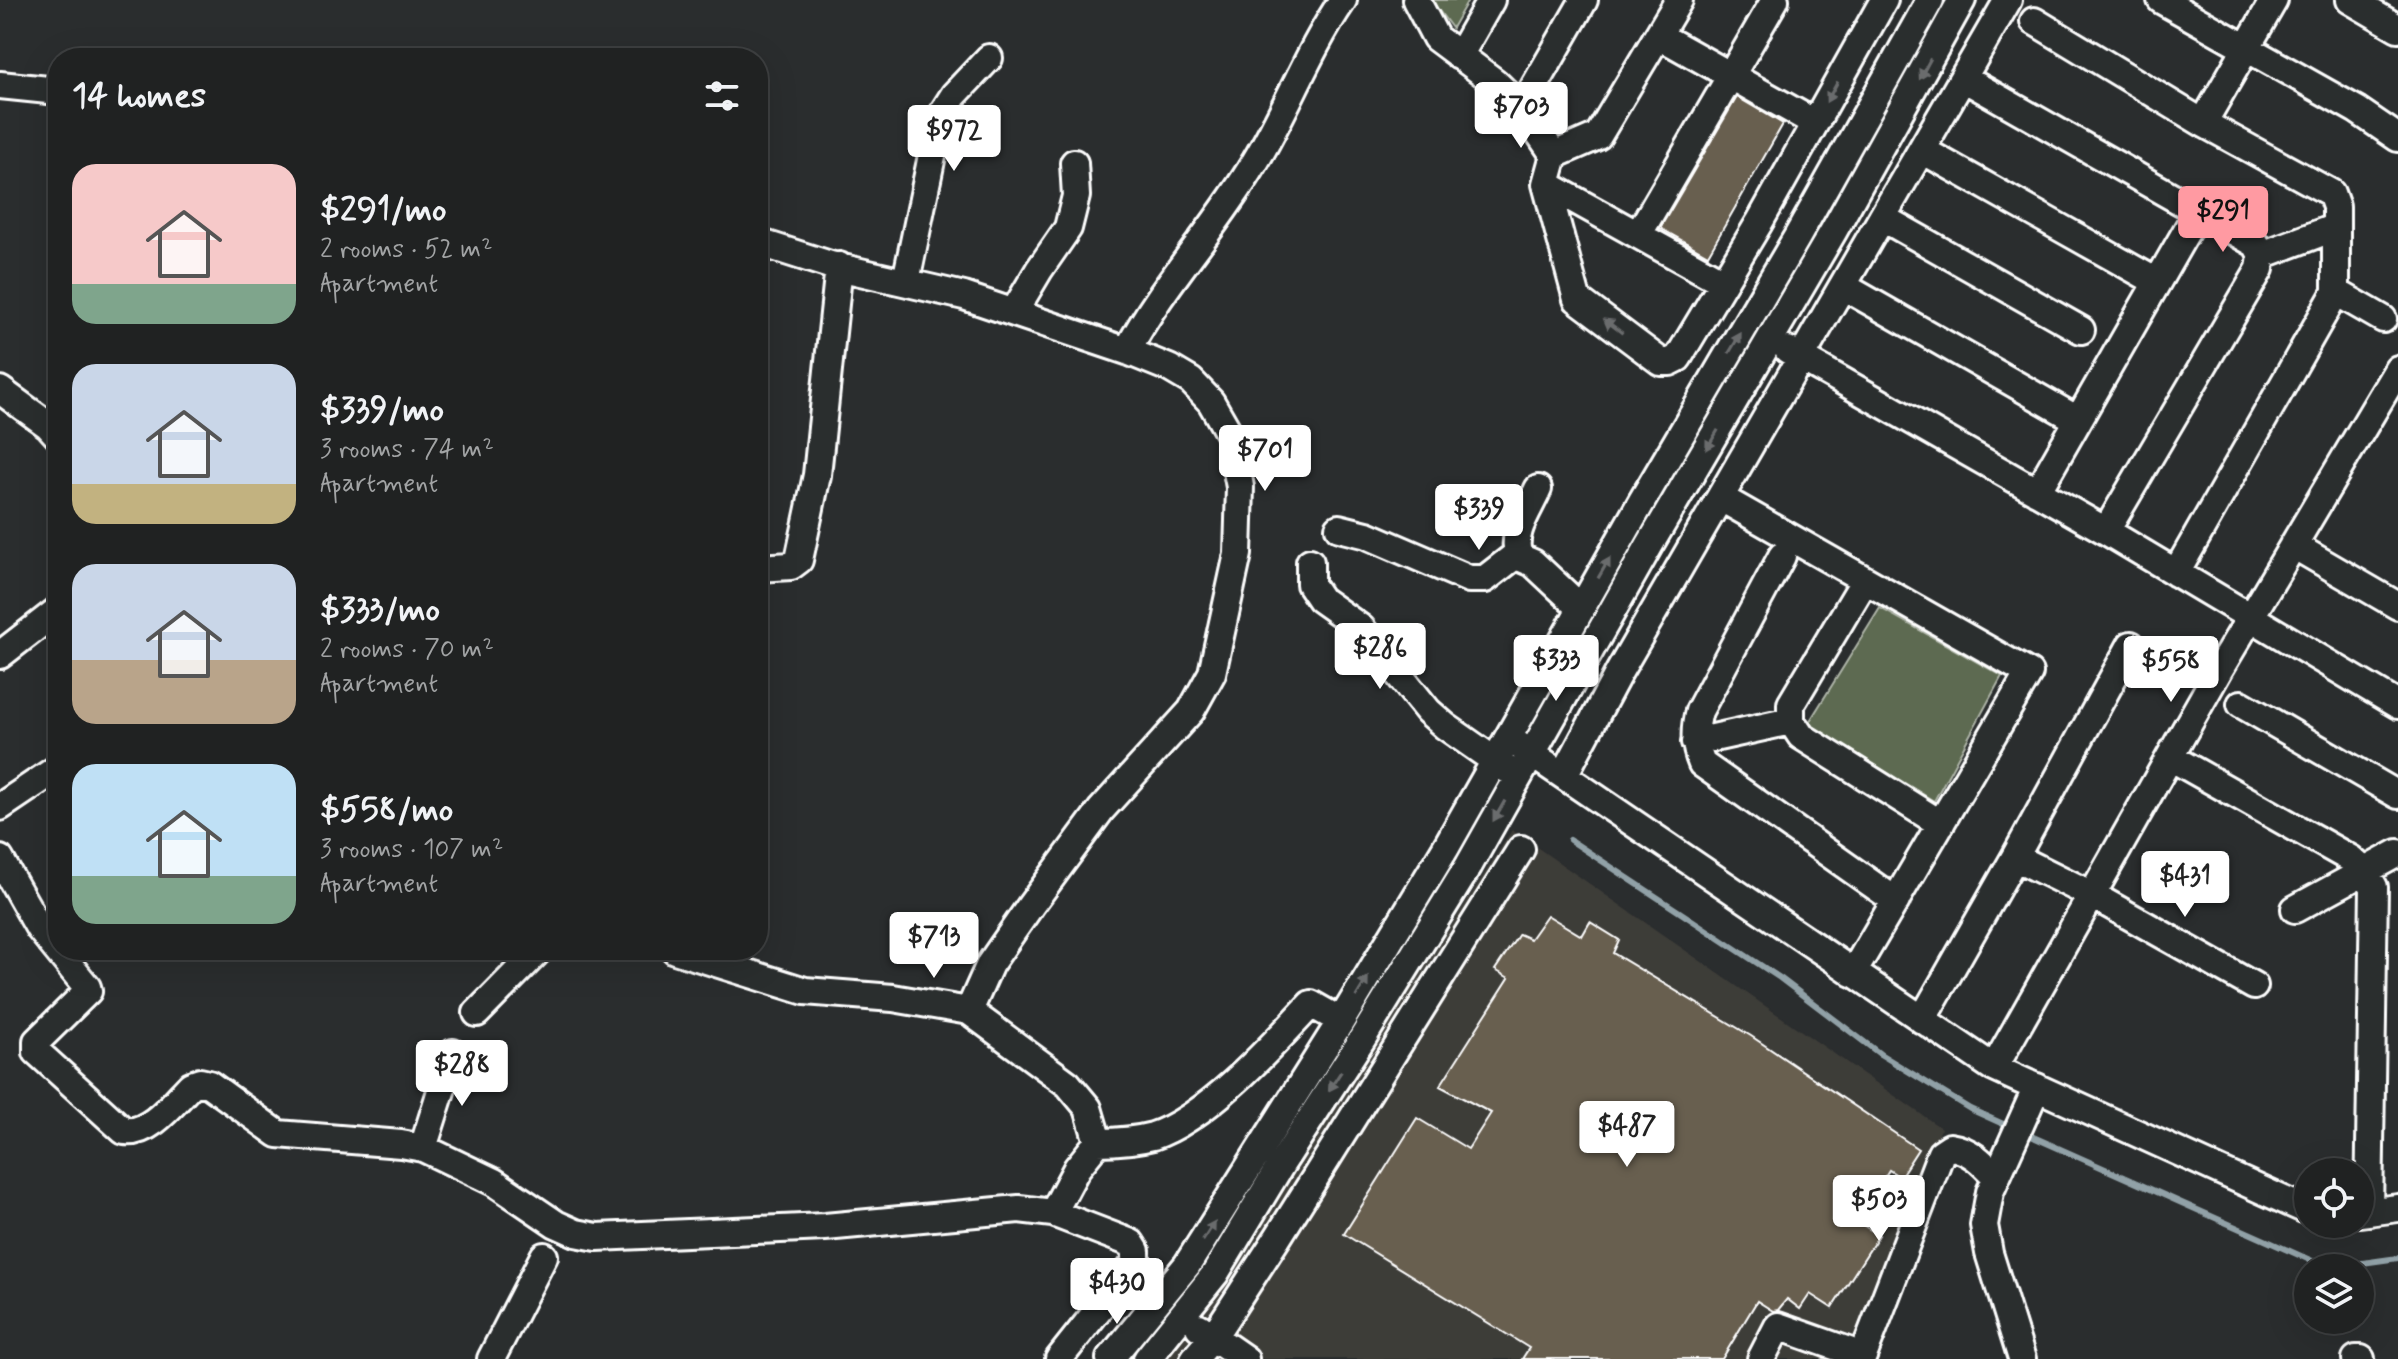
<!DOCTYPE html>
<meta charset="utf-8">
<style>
:root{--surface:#202222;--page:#2d2f2f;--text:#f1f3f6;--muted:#a2a4a5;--line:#3d3f40;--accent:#ff9aa2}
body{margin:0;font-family:Mynerve,sans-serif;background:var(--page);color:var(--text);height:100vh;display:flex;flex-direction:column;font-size:30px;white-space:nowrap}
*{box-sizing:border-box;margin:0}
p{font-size:26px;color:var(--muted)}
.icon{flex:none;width:44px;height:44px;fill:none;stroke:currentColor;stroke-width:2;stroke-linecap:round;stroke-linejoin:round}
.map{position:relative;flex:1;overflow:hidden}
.side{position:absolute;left:48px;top:48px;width:720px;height:912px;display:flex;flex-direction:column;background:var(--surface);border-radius:32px;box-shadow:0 8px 32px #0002,0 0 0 2px var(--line)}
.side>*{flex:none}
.controls{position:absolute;left:2294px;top:1158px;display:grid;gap:16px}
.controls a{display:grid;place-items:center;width:80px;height:80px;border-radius:50%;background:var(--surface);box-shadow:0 8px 32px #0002,0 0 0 2px var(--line);font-size:40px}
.price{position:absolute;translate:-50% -68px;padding:0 18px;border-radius:8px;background:#fff;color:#222;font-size:26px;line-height:52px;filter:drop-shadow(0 2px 4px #0008)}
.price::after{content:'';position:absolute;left:50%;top:48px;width:24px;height:18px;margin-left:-12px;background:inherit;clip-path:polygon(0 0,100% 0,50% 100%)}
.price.on{background:var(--accent);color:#111}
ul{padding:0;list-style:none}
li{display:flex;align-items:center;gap:24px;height:200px;padding:0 24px}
li span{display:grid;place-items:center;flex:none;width:224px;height:160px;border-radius:24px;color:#555}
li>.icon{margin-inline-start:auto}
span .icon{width:96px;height:96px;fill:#fffc;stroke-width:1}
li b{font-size:34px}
h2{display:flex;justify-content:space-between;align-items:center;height:96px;padding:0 24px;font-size:34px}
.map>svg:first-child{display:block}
.built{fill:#3d3c38}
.green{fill:#5d6a51;stroke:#aeb4a8;stroke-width:2}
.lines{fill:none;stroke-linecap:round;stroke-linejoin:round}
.stream{stroke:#91a1a7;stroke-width:6}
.building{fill:#685e4f;stroke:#fff;stroke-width:2}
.minor-casing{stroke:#fff;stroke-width:32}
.minor{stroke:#2a2d2e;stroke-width:26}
.oneway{fill:#6a6c6d}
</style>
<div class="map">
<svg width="2398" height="1359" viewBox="0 0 2398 1359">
<rect width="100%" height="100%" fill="#2a2d2e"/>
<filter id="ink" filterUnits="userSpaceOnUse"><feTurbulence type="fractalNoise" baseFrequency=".0125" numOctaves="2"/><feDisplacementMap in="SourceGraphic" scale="16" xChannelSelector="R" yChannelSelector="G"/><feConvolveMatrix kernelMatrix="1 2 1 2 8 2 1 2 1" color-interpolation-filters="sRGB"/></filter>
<g filter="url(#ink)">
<path class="built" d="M 1512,830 L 1941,1128 L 1871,1359 L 1162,1359 L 1245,1250 Z"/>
<path class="green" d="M 1431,0 L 1468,0 L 1452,28 Z
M 1880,608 L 2002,676 L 1934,801 L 1808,724 Z"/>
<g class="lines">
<path class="stream" d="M 1570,840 L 1780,978 L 1880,1054 L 1970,1109 L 2012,1128
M 2022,1132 L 2319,1264 L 2348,1265 L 2398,1258"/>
</g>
<path class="building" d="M 1737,97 L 1783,124 L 1708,255 L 1660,228 Z
M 1547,915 L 1582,936 L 1590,922 L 1619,940 L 1613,953 L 1751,1036 L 1918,1149 L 1900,1177 L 1889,1170 L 1856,1221 L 1879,1235 L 1832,1308 L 1810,1294 L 1800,1309 L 1787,1299 L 1778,1310 L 1773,1311 L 1757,1301 L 1722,1359 L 1522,1359 L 1529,1348 L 1344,1234 L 1417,1118 L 1468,1149 L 1491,1113 L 1440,1086 L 1509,978 L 1495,970 L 1519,934 L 1530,939 Z"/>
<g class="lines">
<g class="minor-casing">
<path id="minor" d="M 1416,0 L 1436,38 L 1495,82 L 1522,108 L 1554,155 L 1598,136 L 1679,0
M 2161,0 L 2357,110 L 2398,138
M 2350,0 L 2398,28
M 2034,21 L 2203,123 L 2331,193 L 2336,207 L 2336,292 L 2383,319
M 1658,35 L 1815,123
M 1459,56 L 1491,0
M 1963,78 L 2256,244 L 2262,255 L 2260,269 L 2106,531
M 0,85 L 58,91
M 1522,108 L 1584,0
M 2203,123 L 2274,0
M 1922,150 L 2157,282
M 1554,155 L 1546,184 L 1577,299 L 1661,362 L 1670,362 L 1678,358 L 1759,223 L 1884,0
M 1546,184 L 1723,282
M 1883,218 L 2081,330
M 1638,235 L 1775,0
M 758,242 L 830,265 L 964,296 L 1127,351 L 1169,368 L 1191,381 L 1211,402 L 1230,435 L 1240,487 L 1238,554 L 1212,673 L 1191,711 L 1101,810 L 1031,905 L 990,964 L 969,1011
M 2262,255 L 2336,227
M 906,281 L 940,117 L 954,95 L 989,58
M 1843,286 L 2078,420
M 1014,312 L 1039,270 L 1068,228 L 1076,196 L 1074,163
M 1788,350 L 2106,531 L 2398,705
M 1127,351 C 1163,283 1216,228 1255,162 C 1287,109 1308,51 1343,0
M 0,390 L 48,425 L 58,436
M 2037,492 L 2198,211
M 1721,498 L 2029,673 L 1853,973
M 1339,528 L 1367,535 L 1469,579 L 1485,579 L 1512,558 L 1519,557 L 1533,563 L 1581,608
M 2293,545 L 2398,606
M 1782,556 L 1699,711 C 1694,730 1694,745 1702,764 L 1896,901
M 1519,557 C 1510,534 1529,510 1538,489
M 1310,562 L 1310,584 L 1320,599 L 1361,628 L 1428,711 L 1445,726 L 1508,770
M 758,568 L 791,566 L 799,560 L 817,475 L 839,266
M 2176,573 L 2336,292
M 1865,580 L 1791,704 L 1791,721 L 1801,736 L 1941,824
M 0,655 L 58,610
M 2241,704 L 2398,795
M 1695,742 L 1791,721
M 1517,744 L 1994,1068 L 2308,1211
M 2170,757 L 2351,859 L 2365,872 L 2374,887 L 2369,1212
M 1564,775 L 1619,672 L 2008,0
M 0,807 L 58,768
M 2015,857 L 2092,895 L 2254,986
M 0,859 L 39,928 L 87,987 L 88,991 L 37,1041 L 37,1052 L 124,1131 C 150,1135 174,1102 191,1085 L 200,1082 L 209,1084 L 278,1134 L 401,1144 L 423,1148 L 494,1182 L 556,1224 L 576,1233 L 597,1237 L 825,1227 L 1019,1209 L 1053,1213 L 1131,1243 L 1136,1251 L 1136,1262 L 1059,1359
M 2295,909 L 2398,853
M 675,950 L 805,991 L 893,998 L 969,1011 L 1068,1084 L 1088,1108 L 1098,1142
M 477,1013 L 539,950
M 1922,1020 L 2015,857 L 2131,645
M 1994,1068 L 2219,670 L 2398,369
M 1098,1142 C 1117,1142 1134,1141 1153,1136 C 1206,1119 1273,1045 1311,1004 L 1341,1021
M 423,1148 L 453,1053
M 1053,1213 L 1077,1168 L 1098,1142
M 2360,1213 L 2398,1208
M 1199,1327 L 1245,1359
M 491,1359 L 544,1256
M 1110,1359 L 1187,1265 L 1341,1021 L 1445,849 L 1642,501 L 1797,237 L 1930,0
M 1147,1359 L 1215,1274 L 1282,1163 L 1362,1039 L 1469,865 L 1649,546 L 1833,232 L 1962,0
M 1194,1359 L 1213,1337 L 1278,1237 L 1521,849
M 1761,1359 L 1778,1326 L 1863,1356 L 1941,1153 L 1950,1147 C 1971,1150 1982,1162 1996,1177
M 2022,1359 L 1989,1253 L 1984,1225 L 1990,1192 L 2037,1087
M 2356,1359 L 2361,1359"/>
</g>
<use href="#minor" class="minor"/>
</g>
<defs><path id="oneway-solid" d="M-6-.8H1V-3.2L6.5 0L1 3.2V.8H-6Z" transform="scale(2)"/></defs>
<g class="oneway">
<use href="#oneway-solid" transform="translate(1925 69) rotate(118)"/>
<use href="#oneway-solid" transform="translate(1832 92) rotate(119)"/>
<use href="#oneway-solid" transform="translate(1613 326) rotate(-143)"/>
<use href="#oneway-solid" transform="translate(1735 343) rotate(-59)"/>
<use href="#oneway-solid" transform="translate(1712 440) rotate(121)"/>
<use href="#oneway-solid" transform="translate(1604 568) rotate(-60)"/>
<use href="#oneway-solid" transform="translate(1499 811) rotate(120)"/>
<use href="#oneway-solid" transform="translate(1362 987) rotate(-59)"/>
<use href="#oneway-solid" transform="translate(1335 1081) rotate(123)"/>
<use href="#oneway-solid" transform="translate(1209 1231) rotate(-58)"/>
</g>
</g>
</svg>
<div class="controls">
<a><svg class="icon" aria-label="locate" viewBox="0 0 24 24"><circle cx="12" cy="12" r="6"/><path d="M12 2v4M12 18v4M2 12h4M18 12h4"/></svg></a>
<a><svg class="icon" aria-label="layers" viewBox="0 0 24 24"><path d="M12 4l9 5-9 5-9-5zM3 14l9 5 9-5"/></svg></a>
</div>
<b class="price" style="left:1521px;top:150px">$703</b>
<b class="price" style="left:954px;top:173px">$972</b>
<b class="price on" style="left:2223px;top:254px">$291</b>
<b class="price" style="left:1265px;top:493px">$701</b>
<b class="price" style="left:1479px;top:552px">$339</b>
<b class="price" style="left:1380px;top:691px">$286</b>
<b class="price" style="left:1556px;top:703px">$333</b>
<b class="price" style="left:2171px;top:704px">$558</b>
<b class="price" style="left:2185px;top:919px">$431</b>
<b class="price" style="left:934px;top:980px">$713</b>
<b class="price" style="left:462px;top:1108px">$288</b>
<b class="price" style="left:1627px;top:1169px">$487</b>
<b class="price" style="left:1879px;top:1243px">$503</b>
<b class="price" style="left:1117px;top:1326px">$430</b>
<section class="side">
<h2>14 homes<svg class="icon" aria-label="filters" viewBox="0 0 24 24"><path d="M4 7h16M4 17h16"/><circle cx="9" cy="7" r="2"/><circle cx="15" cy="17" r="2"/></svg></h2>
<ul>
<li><span style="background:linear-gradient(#f6c9c9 75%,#7fa58c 0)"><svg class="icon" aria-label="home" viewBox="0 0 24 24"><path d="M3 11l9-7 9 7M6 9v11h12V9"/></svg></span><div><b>$291/mo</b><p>2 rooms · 52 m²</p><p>Apartment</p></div></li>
<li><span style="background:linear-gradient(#c9d6e8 75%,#c2b280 0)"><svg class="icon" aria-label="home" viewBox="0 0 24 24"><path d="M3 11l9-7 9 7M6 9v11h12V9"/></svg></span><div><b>$339/mo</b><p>3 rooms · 74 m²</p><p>Apartment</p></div></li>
<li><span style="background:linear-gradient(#c9d6e8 60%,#b9a48a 0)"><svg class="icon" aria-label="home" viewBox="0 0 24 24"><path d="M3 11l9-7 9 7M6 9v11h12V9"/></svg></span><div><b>$333/mo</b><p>2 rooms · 70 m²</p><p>Apartment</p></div></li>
<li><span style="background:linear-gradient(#bfe0f5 70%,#7fa58c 0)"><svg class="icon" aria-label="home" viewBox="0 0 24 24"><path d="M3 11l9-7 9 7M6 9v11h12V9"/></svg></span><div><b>$558/mo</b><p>3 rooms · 107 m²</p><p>Apartment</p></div></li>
</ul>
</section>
</div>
